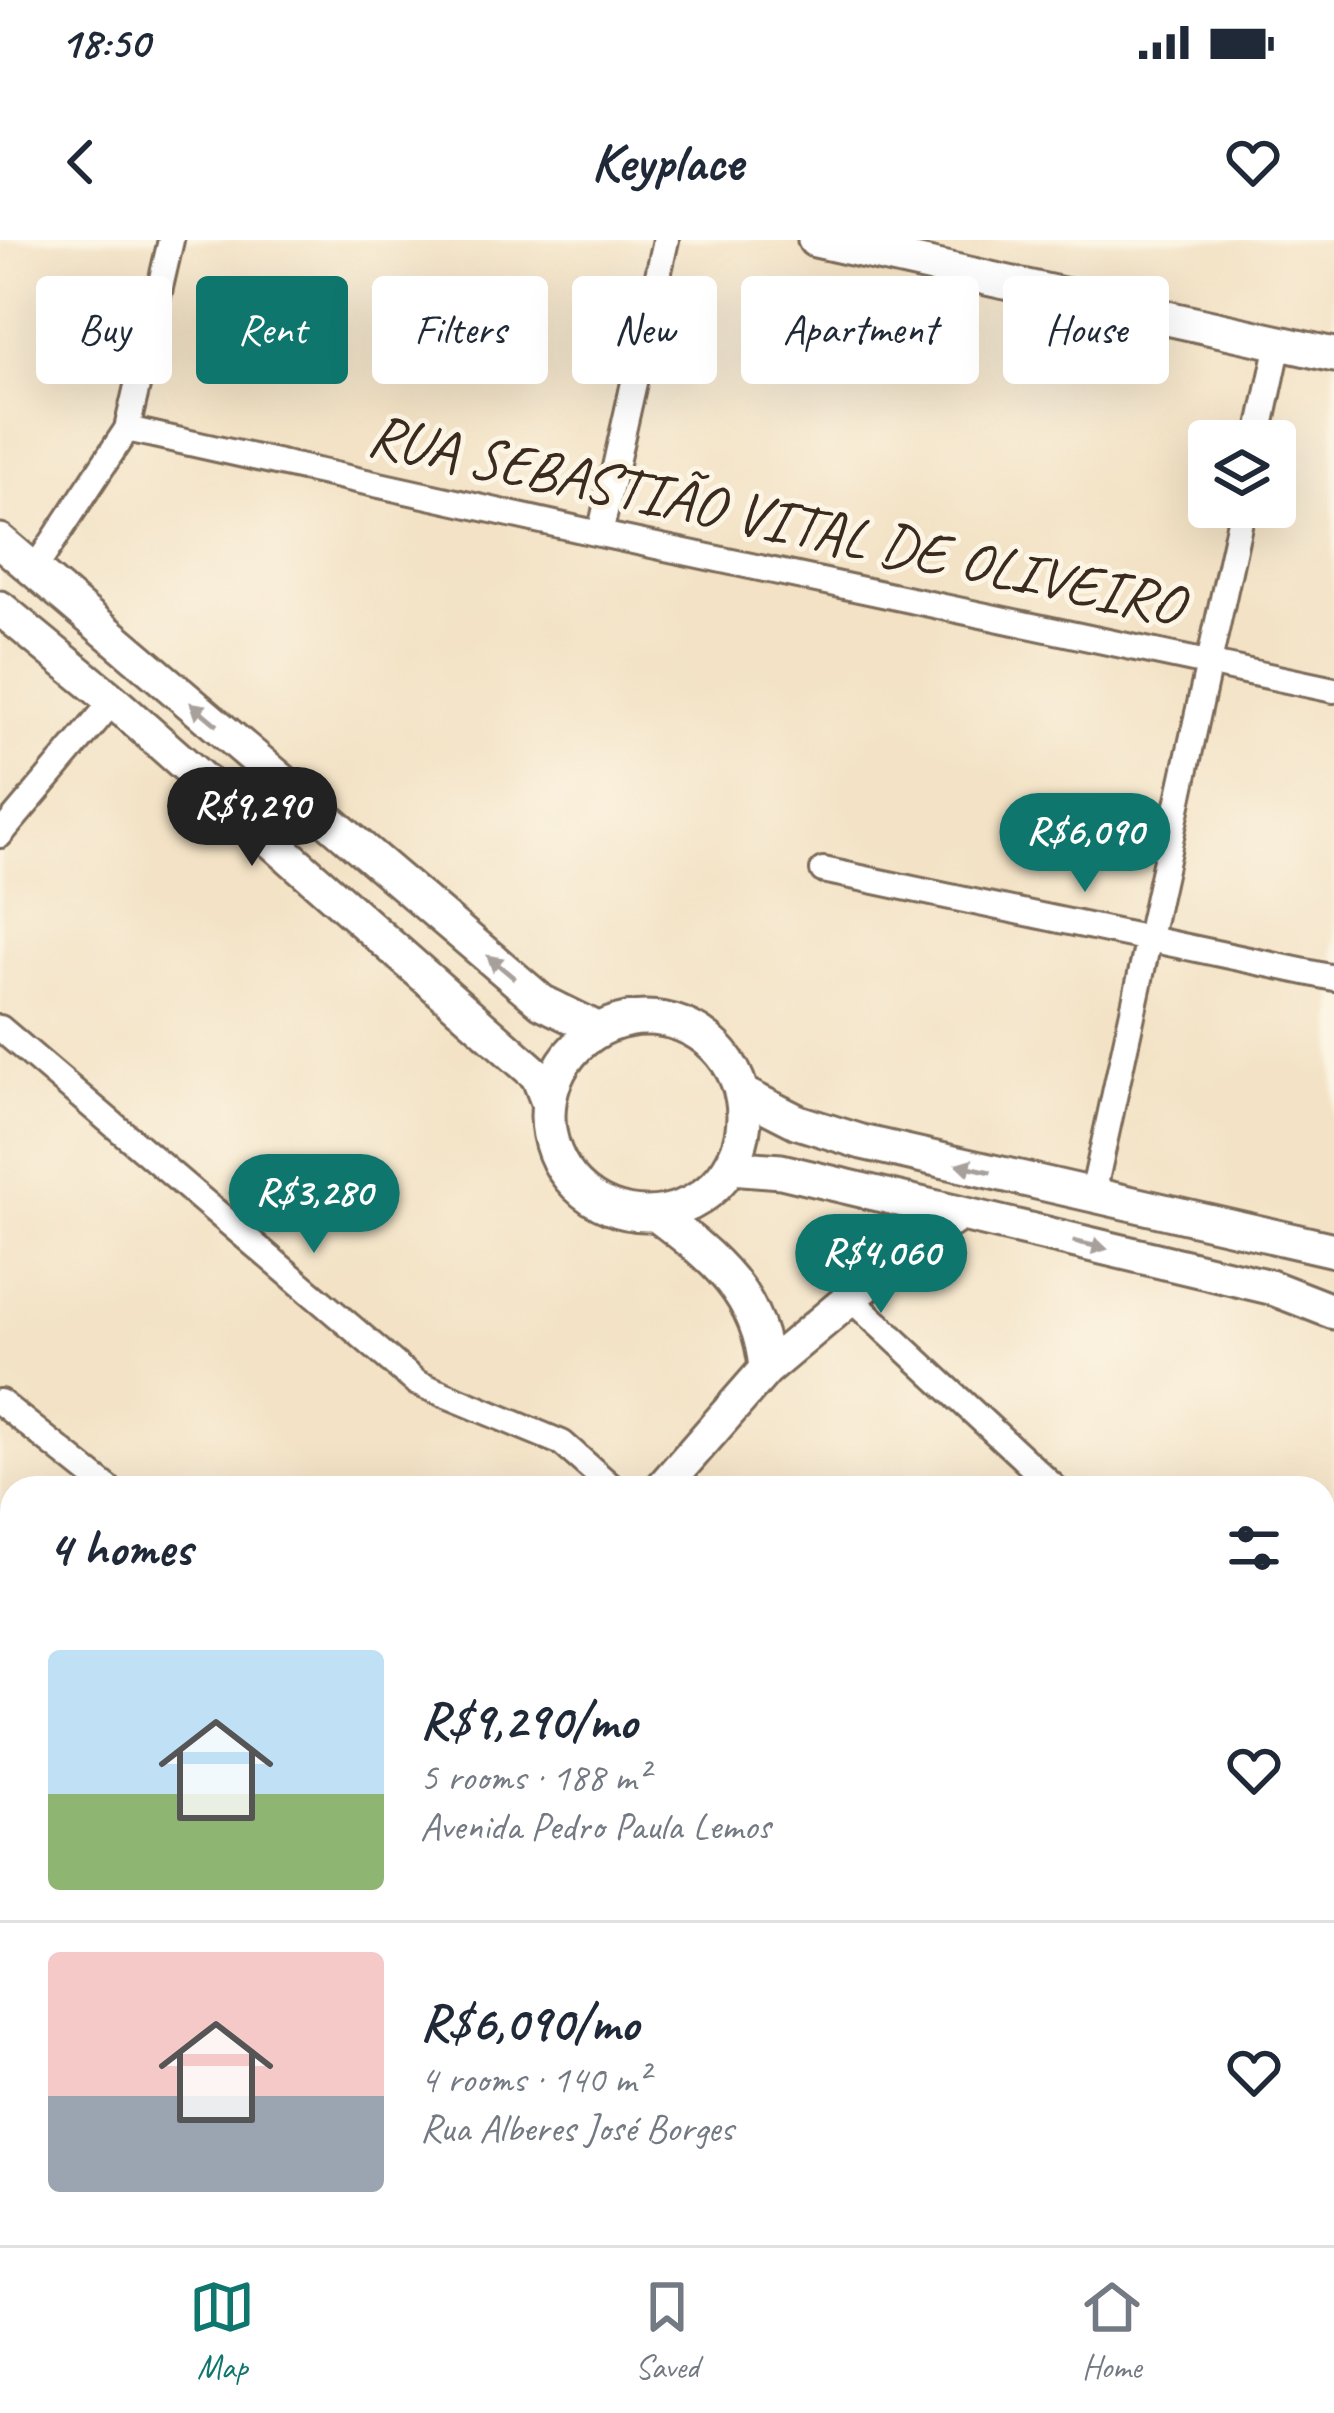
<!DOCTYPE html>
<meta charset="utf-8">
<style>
:root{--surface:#fff;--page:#f6f6f7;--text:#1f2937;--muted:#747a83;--line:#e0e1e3;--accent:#0f766e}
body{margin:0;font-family:Caveat,sans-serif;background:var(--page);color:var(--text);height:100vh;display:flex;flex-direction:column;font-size:45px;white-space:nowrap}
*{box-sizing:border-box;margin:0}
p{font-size:39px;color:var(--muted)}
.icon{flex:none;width:66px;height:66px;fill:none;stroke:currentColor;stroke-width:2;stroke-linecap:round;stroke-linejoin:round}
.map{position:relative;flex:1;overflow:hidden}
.side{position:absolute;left:0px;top:1236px;width:1335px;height:771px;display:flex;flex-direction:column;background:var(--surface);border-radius:36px 36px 0 0;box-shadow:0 12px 48px #0002}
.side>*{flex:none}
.top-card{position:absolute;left:36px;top:36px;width:1263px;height:108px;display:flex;gap:24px}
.buttons{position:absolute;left:1188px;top:180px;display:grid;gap:24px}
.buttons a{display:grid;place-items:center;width:108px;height:108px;border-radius:12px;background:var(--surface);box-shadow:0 12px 48px #0002;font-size:60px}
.price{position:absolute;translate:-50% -102px;padding:0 27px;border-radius:42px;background:var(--accent);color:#fff;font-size:39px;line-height:78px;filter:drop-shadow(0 3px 6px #0008)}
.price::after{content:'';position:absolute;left:50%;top:72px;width:36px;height:27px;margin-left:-18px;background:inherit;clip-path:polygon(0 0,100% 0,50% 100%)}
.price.on{background:#222;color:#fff}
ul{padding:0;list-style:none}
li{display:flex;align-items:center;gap:36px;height:300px;padding:0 48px}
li+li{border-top:3px solid var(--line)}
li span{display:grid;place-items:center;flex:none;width:336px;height:240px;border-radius:12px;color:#555}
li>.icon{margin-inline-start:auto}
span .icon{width:144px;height:144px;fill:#fffc;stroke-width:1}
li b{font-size:51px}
h2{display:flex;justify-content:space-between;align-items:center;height:144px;padding:0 48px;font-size:51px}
.pill{padding:0 42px;border-radius:12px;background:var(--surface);box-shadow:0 12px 48px #0002;font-size:42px;line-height:108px}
.pill.on{background:var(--accent);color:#fff}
.status{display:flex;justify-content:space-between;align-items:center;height:84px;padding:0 60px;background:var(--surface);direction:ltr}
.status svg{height:33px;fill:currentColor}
header{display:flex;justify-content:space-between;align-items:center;height:156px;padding:0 48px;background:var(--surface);font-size:54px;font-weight:700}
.dock{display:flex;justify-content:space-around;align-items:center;height:168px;border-top:3px solid var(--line);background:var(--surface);font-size:33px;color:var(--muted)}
.dock a{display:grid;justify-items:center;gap:6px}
.dock .on{color:var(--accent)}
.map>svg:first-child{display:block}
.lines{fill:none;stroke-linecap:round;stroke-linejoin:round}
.minor-casing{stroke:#7b6a58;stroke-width:30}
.tertiary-casing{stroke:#7b6a58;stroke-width:39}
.minor{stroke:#fff;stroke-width:24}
.tertiary{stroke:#fff;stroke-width:33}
.oneway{fill:#a79f9a}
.labels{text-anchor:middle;stroke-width:10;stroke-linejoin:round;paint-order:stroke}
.street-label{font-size:60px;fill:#3b2a1e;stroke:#fcf5e5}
</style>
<div class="status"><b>18:50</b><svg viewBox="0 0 49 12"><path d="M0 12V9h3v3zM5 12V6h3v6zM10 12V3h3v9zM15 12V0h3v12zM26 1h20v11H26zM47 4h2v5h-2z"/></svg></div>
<header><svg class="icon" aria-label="back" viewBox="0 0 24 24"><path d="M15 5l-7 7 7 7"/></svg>Keyplace<svg class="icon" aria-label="heart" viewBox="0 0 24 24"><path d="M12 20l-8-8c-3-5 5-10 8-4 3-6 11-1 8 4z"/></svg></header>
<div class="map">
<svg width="1334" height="2005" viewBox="0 0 1334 2005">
<rect width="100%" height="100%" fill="#fcf5e5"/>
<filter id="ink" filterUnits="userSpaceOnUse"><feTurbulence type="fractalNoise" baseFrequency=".00833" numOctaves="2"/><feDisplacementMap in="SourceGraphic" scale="24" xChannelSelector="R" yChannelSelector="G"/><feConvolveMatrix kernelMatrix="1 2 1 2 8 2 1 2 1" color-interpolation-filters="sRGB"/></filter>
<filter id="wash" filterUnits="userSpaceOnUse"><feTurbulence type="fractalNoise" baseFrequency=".004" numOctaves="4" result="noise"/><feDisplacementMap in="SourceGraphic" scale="48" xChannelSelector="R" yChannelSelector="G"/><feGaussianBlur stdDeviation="2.7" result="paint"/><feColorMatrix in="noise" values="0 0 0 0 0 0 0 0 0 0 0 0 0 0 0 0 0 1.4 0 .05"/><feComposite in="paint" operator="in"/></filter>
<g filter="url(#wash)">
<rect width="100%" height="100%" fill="#f3e2c5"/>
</g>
<g filter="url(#ink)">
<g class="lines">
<g class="minor-casing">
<path id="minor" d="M 127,189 L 600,294 L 1334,450
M 1258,201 L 1279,103
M 600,294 L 666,0
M 34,330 L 127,189 L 171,0
M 0,595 L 113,461
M 823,630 L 1334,738
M 0,788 L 417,1143 L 562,1203 L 613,1248
M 1093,954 L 1243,267
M 849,1057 L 1055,1248
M 0,1162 L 108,1248
M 1323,1497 L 1334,1507
M 1323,1609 L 1334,1597
M 1323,1982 L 1334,1970
M 219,1995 L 230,2005
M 624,1995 L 634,2005
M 1012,1995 L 1022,2005
M 945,2005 L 956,1995
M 1302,2005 L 1311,1995"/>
</g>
<g class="tertiary-casing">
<path id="tertiary" d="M 815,0 L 1334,115
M 0,301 L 542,762 L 599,790
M 0,368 L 113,461 L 538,836 L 548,862
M548 876a98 98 0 1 1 196 0a98 98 0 1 1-196 0Z
M 741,853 L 798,882 L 862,902 L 1334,1010
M 730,927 L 781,931 L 1270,1047 L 1334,1072
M 657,975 C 713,1017 760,1054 766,1129
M 662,1248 L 766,1129 L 921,999 L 960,974
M 0,1776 L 12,1773
M 1323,1938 L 1334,1948"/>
</g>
<use href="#minor" class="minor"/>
<use href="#tertiary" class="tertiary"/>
</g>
<defs><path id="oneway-solid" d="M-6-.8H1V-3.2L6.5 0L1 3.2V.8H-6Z" transform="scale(3)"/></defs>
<g class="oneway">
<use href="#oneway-solid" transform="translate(204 474) rotate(-140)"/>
<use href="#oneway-solid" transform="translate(501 727) rotate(-140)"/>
<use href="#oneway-solid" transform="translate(974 928) rotate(-167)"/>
<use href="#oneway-solid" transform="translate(1090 1005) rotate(13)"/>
</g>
</g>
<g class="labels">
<g class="street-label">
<text transform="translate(776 278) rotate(12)" y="21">RUA SEBASTIÃO VITAL DE OLIVEIRO</text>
</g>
</g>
</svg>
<div class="buttons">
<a><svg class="icon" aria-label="layers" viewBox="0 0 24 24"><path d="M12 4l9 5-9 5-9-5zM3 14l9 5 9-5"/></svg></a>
</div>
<b class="price on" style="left:252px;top:629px">R$9,290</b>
<b class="price" style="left:1085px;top:655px">R$6,090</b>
<b class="price" style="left:314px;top:1016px">R$3,280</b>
<b class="price" style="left:881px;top:1076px">R$4,060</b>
<div class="top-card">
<a class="pill">Buy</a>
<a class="pill on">Rent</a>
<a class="pill">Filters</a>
<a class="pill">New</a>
<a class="pill">Apartment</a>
<a class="pill">House</a>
</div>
<section class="side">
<h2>4 homes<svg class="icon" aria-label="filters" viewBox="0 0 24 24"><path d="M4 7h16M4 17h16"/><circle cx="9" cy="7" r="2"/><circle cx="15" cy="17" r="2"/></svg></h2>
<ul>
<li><span style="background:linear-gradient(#bfe0f5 60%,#8fb573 0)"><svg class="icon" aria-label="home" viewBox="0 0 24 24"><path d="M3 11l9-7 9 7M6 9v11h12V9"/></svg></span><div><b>R$9,290/mo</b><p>5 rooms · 188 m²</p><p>Avenida Pedro Paula Lemos</p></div><svg class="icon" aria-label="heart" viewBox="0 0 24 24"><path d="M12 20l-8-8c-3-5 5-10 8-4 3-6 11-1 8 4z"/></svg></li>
<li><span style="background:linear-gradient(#f6c9c9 60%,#9aa5b1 0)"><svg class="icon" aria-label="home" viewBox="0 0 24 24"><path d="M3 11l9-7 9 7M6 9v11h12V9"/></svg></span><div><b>R$6,090/mo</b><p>4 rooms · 140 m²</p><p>Rua Alberes José Borges</p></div><svg class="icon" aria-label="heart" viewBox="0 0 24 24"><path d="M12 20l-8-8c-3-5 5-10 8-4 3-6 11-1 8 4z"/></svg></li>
</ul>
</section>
</div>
<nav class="dock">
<a class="on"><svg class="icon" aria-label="map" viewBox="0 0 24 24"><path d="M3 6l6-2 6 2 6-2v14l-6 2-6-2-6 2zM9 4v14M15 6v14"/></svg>Map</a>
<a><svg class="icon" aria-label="saved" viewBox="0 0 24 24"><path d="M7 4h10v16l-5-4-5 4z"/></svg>Saved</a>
<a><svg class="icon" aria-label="home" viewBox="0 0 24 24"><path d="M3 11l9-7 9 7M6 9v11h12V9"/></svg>Home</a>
</nav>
